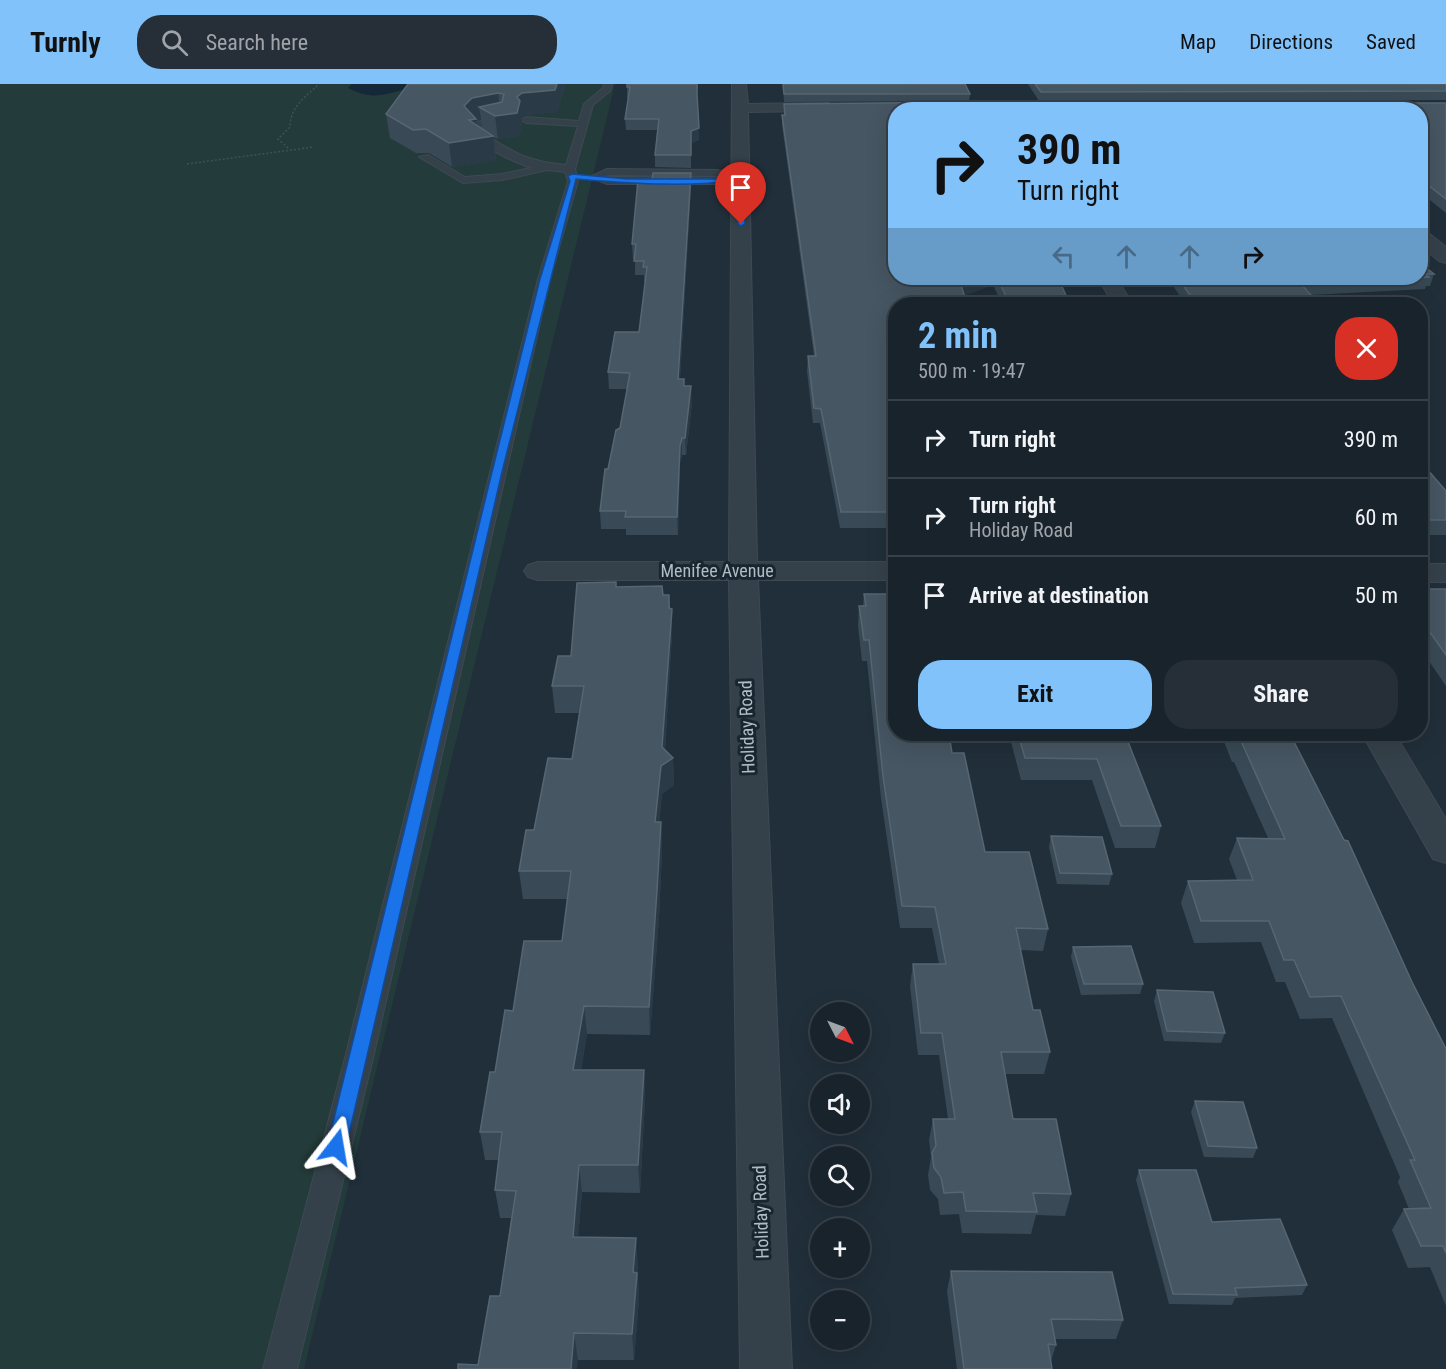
<!DOCTYPE html>
<meta charset="utf-8">
<style>
:root{--surface:#19232c;--page:#262f38;--text:#f1f3f6;--muted:#9fa4a9;--line:#374048;--accent:#81c2fa}
body{margin:0;font-family:"Roboto Condensed",sans-serif;background:var(--page);color:var(--text);height:100vh;display:flex;flex-direction:column;font-size:22px;white-space:nowrap}
*{box-sizing:border-box;margin:0}
p{font-size:20px;color:var(--muted)}
.icon{flex:none;width:33px;height:33px;fill:none;stroke:currentColor;stroke-width:2;stroke-linecap:round;stroke-linejoin:round}
.map{position:relative;flex:1;overflow:hidden}
.panel{position:absolute;left:888px;top:213px;width:540px;height:444px;display:flex;flex-direction:column;background:var(--surface);border-radius:24px;box-shadow:0 6px 24px #0002,0 0 0 2px var(--line)}
.panel>*{flex:none}
.top-card{position:absolute;left:888px;top:18px;width:540px;height:183px;border-radius:24px;box-shadow:0 6px 24px #0002,0 0 0 2px var(--line);background:#81c2fa;color:#111;overflow:hidden}
.needle{width:39px;rotate:132deg}
.buttons{position:absolute;left:810px;top:918px;display:grid;gap:12px}
.buttons a{display:grid;place-items:center;width:60px;height:60px;border-radius:50%;background:var(--surface);box-shadow:0 6px 24px #0002,0 0 0 2px var(--line);font-size:30px}
.pin{position:absolute;display:grid;place-items:center;width:51px;height:51px;color:#fff;margin:-62px -26px;border-radius:50% 50% 50% 0;rotate:-45deg;box-shadow:0 0 6px #0007}
.pin .icon{rotate:45deg}
.me{position:absolute;width:66px;margin:-33px;rotate:14deg;stroke-linejoin:round;filter:drop-shadow(0 0 4px #0008)}
.turn{display:flex;align-items:center;gap:21px;height:126px;padding:0 30px;font-size:27px}
.turn .icon{width:78px;height:78px;stroke-width:2.5}
.turn b{display:block;font-size:42px;line-height:51px}
.lanes{display:flex;align-items:center;height:57px;padding:0 30px;background:#0003;justify-content:center;gap:30px;direction:ltr}
.lanes .off{opacity:.35}
.round{display:grid;place-items:center;flex:none;width:63px;height:63px;border-radius:24px;background:var(--page)}
.overview{display:flex;align-items:center;justify-content:space-between;height:102px;padding:0 30px}
h1{font-size:36px;font-weight:700;line-height:45px;color:var(--accent)}
.cta{display:flex;gap:12px;margin-top:auto;padding:12px 30px}
.cta a{flex:1;height:69px;border-radius:24px;background:var(--accent);color:#111;font-size:24px;font-weight:700;line-height:69px;text-align:center}
.cta a+a{background:var(--page);color:var(--text)}
ul{padding:0;list-style:none}
li{display:flex;align-items:center;gap:18px;height:78px;padding:0 30px;border-top:2px solid var(--line)}
li div{flex:1}
li b{display:block;font-size:22px}
li em{font-style:normal}
header{display:flex;align-items:center;gap:36px;box-sizing:border-box;height:84px;padding:0 30px;background:var(--accent);color:#111}
header strong{font-size:28px}
nav{display:flex;gap:33px;margin-inline-start:auto;font-size:21px}
.search{width:420px;height:54px;background:var(--page);display:flex;align-items:center;gap:15px;box-sizing:border-box;padding:0 21px;border-radius:24px;color:var(--muted);font-size:22px}
.map>svg:first-child{display:block}
</style>
<header>
<strong>Turnly</strong>
<div class="search"><svg class="icon" aria-label="search" viewBox="0 0 24 24"><circle cx="10" cy="10" r="6"/><path d="M15 15l6 6"/></svg>Search here</div>
<nav><a>Map</a><a>Directions</a><a>Saved</a></nav>
</header>
<div class="map">
<svg width="1446" height="1285" viewBox="0 0 1446 1285">
<rect width="100%" height="100%" fill="#212f3a"/>
<path fill="#233b3a" d="M0 0H615L304 1285H0Z"/>
<path fill="#142837" d="M352 0H414L412 4C384 9 376 18 348 4Z"/>
<g fill="none" stroke-linecap="round" stroke-linejoin="round">
<g stroke="#3e4a53" stroke-width="2">
<g id="lane">
<path d="M604 0H612L610 7 593 21 575 85 578 97 550 195 373 974 297 1285H263L345 974 538 195 568 97 565 88 547 86 502 96 463 99 419 73 428 71 465 93 502 90 531 84C512 77 480 63 469 45L476 38 501 33 504 34V38L482 42 479 45 481 48C516 69 524 77 566 81L578 42 526 39 521 36 526 33 579 37 584 20 603 4Z"/>
<path d="M607 85 717 86 746 93 717 100H607L590 93ZM608 91 717 92 722 93H605Z"/>
</g>
</g>
<g stroke="#3e4a53" stroke-width="2">
<g id="street">
<path d="M732 0H746L748 20 829 19 836 23 829 27 748 28 757 478H896V496H758L792 1285H740L729 496H538L528 493 524 487 528 481 538 478H729Z"/>
<path d="M1238 0H1253L1281 26H1265Z"/>
<path d="M1093 18 1098 19 1100 22 1098 25 926 26 925 23 932 19Z"/>
<path d="M1420 146 1426 147 1446 163V179L1439 177 1420 161Z"/>
<path d="M1098 194H1116L1133 220H1113Z"/>
<rect x="1420" y="480" width="26" height="18"/>
<path d="M1362 650H1395L1446 735V779L1433 775Z"/>
</g>
</g>
<g stroke="#3c5352" stroke-width="1.5" stroke-dasharray="2 2" stroke-linecap="butt">
<path d="M288 64 278 55 290 43C290 23 305 13 319 0"/>
<path d="M187 80 314 63"/>
</g>
<use href="#lane" fill="#35414a" fill-rule="evenodd"/>
<use href="#street" fill="#35414a" fill-rule="evenodd"/>
</g>
<g fill="#394a56" fill-rule="evenodd">
<path d="M408 0H566L557 28 524 31 522 33V39L519 52 498 55 493 53 496 76 452 83 429 69H416L390 54 386 30ZM481 35 482 45 476 41V36Z"/>
<path d="M698 0 697 17 699 56 691 59V84L655 83V71L657 46H626L625 35 628 14H627V3Z"/>
<path d="M783 0H965L970 10 969 17 784 18Z"/>
<path d="M1028 0H1446V16L1039 17Z"/>
<path d="M1049 19H1446V129L1420 108V26H1048Z"/>
<path d="M784 20 896 194H1058L1070 220H1002L993 201 896 220V444H840L820 339H813L807 287 808 272H814L782 41V31H784Z"/>
<path d="M691 89V102L680 295 684 302 692 319 686 371H682L680 379 678 451H626V445H601L600 427 608 385 620 344 627 305H609L608 288 639 248 645 198H644V191H635V175H633L632 160 652 96Z"/>
<path d="M1420 179 1434 190 1430 202H1426L1425 205 1310 211 1319 220H1185L1168 194H1420Z"/>
<path d="M1420 377 1446 407V451H1420Z"/>
<path d="M616 503 663 511H669L672 550 665 666 673 674 674 701 662 710 659 738H661L662 766 659 834 650 951 587 950 581 986H644L645 1014 640 1109 582 1108 578 1153 636 1154 639 1215 634 1276H578L478 1281 500 1212 511 1134H500L495 1106 499 1076H485L480 1048 495 988 513 927 562 857 567 815H523L519 787 534 746 572 675 579 629H555L552 602 571 572Z"/>
<path d="M1420 505H1446V602L1420 564Z"/>
<path d="M864 510 952 669 985 768 1048 845 1043 867 1020 866 1033 926 1050 968 1044 990H1005L1013 1035 1071 1110 1065 1132 1036 1131 1031 1150 962 1149 959 1130 940 1131 938 1115 930 1106 928 1091 931 1073 929 1056 933 1035H948L939 971H918L910 902 913 880H939L932 844H900L881 714 867 577H862L858 542 859 522H863Z"/>
<path d="M1009 650H1125L1161 742 1155 764H1115L1092 696H1021Z"/>
<path d="M1221 650H1293L1292 654 1412 898 1446 965V1222L1430 1183 1408 1184 1392 1146 1404 1125H1409L1398 1098 1400 1093 1332 934 1300 935 1285 898H1276L1261 858 1194 859 1181 819 1188 797 1237 796 1229 775 1237 754H1268L1234 678H1232Z"/>
<path d="M1051 752 1112 790 1109 801 1057 800 1049 763Z"/>
<path d="M1073 863 1143 900 1140 910 1081 911 1071 873Z"/>
<path d="M1157 906 1225 949 1221 959 1164 957 1154 917Z"/>
<path d="M1195 1017 1257 1064 1253 1074 1204 1073 1191 1028Z"/>
<path d="M1139 1086 1212 1138 1307 1201 1302 1211 1235 1214 1232 1221 1169 1220 1136 1096Z"/>
<path d="M951 1187 1123 1236 1116 1255H1055L1056 1261 1051 1277 1052 1285H957L947 1207Z"/>
</g>
<g fill="#2a3a46">
<path d="M557 0H566L557 28 524 31 522 33V39L519 52 498 55 495 32 522 9Z"/>
<path d="M498 9 501 31 479 23 481 35 476 36 478 54 493 52 496 76 452 83 449 59 464 22 472 14Z"/>
<path d="M699 44V56L691 59V84V47Z"/>
<path d="M691 89V102L679 312 678 295Z"/>
<path d="M980 194H994L993 201 959 214 961 201Z"/>
<path d="M691 302 692 319 686 371 685 354Z"/>
<path d="M682 354V371L680 379 678 451 677 433 680 362Z"/>
<path d="M672 525V550L664 680 673 674 674 701 662 710 657 766 655 738 662 663Z"/>
<path d="M661 738 662 766 659 834 650 951 649 923Z"/>
<path d="M584 922 587 950 576 1014 573 986Z"/>
<path d="M644 986 645 1014 640 1109 638 1081Z"/>
<path d="M579 1081 582 1108 576 1180 573 1153Z"/>
<path d="M636 1154 638 1181 637 1196V1189L639 1215 634 1276 632 1250 633 1188Z"/>
<path d="M574 1249 578 1276 577 1285H571Z"/>
</g>
<g fill="#465662" stroke="#566672" stroke-width="1.5">
<path d="M408 0H557L555 6 522 9 517 13 520 17 517 29 495 32 479 23 502 18 504 10 498 9 472 14 464 22 476 35 469 36 493 52 449 59 426 45 413 46 386 30Z"/>
<path d="M627 0H697V10L699 44 691 47V71H655L659 35H625L630 3H627Z"/>
<path d="M783 0H965L970 10H784Z"/>
<path d="M1035 0H1446V7L1041 8Z"/>
<path d="M975 18 979 26H896V194H980L961 201 967 220H896V428H841L821 325 814 324 808 272H816L782 31H785L784 20Z"/>
<path d="M1049 19H1446V115L1420 95V26H1053Z"/>
<path d="M653 89H691L678 295H684V302H691L685 354H682L680 362 677 433H625L626 427H600L605 385H608L616 346 620 344 630 289 608 288 615 248H639L647 183H643L644 177H634L636 160H632L638 96H652Z"/>
<path d="M1420 179 1434 190H1425L1429 193 1301 200 1319 220H1196L1178 194H1420Z"/>
<path d="M997 194H1058L1070 220H1010Z"/>
<path d="M1420 377 1446 407V436H1420Z"/>
<path d="M616 498V503L662 502 663 511H669V524L672 525 662 663 673 674 661 682 655 738H661L657 806 649 923 584 922 573 986H644L638 1081H579L573 1153 636 1154 633 1188 637 1189 632 1250 574 1249 571 1285H458V1280L478 1281 490 1212H500L516 1107 495 1106 502 1048H480L490 988H495L505 926 513 927 524 857H562L571 787H519L526 746H534L548 674 572 675 584 602H552L558 572H571L577 499Z"/>
<path d="M1420 505H1446V571L1420 534Z"/>
<path d="M864 510H896V650H949L952 669H964L985 768H1029L1048 845 1016 844 1033 926H1040L1050 968H1001L1013 1035H1056L1071 1110 1033 1109 1037 1128 966 1127 963 1108 944 1109 941 1093 934 1084 932 1069 936 1061 933 1035H955L942 949H921L913 880H946L935 823 902 822 883 692 869 556H864L859 522H866Z"/>
<path d="M1018 650H1125L1161 742H1121L1097 675 1025 674Z"/>
<path d="M1235 650H1290L1344 756 1348 757 1412 898 1446 965V1169L1443 1162H1421L1404 1125 1431 1124 1410 1076H1415L1341 912 1310 913 1294 876H1284L1269 837H1201L1188 797 1253 796 1237 754 1285 755 1241 657H1238Z"/>
<path d="M1051 752 1102 753 1112 790 1060 789Z"/>
<path d="M1131 862 1143 900H1084L1073 863Z"/>
<path d="M1157 906 1213 908 1225 949 1167 947Z"/>
<path d="M1195 1017 1243 1018 1257 1064 1208 1062Z"/>
<path d="M1139 1086H1196L1212 1138 1280 1135 1307 1201 1235 1204 1237 1211 1173 1210Z"/>
<path d="M951 1187 1112 1188 1123 1236 1051 1235 1056 1261 1048 1260 1052 1285H964Z"/>
</g>
<path fill="#1a73e8" stroke="#114b97" stroke-width="1.5" d="M572 90 627 95H717L744 92 745 140 741 142 738 140V96C685 104 629 99 576 95L502 388 346 1063 343 1069 336 1071 330 1069 327 1063 492 388 540 195 570 97 568 92Z"/>
<g text-anchor="middle" stroke-width="6" stroke-linejoin="round" paint-order="stroke">
<g font-size="18" fill="#b0bcc6" stroke="#1a262f">
<text x="717" y="493">Menifee Avenue</text>
<text transform="translate(747 643) rotate(-92)" y="6">Holiday Road</text>
<text transform="translate(761 1128) rotate(-92)" y="6">Holiday Road</text>
</g>
</g>
</svg>
<div class="buttons">
<a><svg class="needle" viewBox="-14 -14 28 28"><path d="M0-13l5 13h-10z" fill="#e53935"/><path d="M0 13l5-13h-10z" fill="#9fa4a9"/></svg></a>
<a><svg class="icon" aria-label="sound" viewBox="0 0 24 24"><path d="M4 9h4l5-4v14l-5-4H4zM17 9q2 3 0 6"/></svg></a>
<a><svg class="icon" aria-label="search" viewBox="0 0 24 24"><circle cx="10" cy="10" r="6"/><path d="M15 15l6 6"/></svg></a>
<a>+</a>
<a>−</a>
</div>
<div class="pin" style="left:741px;top:140px;background:#d93025"><svg class="icon" aria-label="arrive" viewBox="0 0 24 24"><path d="M6 21V4h12l-3 4 3 4H6"/></svg></div>
<svg class="me" style="left:336px;top:1063px" viewBox="-20 -20 40 40"><path d="M0-17L14 15 0 8-14 15z" fill="#1a73e8" stroke="#fff" stroke-width="4"/></svg>
<div class="top-card">
<div class="turn"><svg class="icon" aria-label="right" viewBox="0 0 24 24"><path d="M7 20v-9h11M14 6l5 5-5 5"/></svg><div><b>390 m</b>Turn right</div></div>
<div class="lanes"><svg class="icon off" aria-label="left" viewBox="0 0 24 24"><path d="M17 20v-9H6M10 6l-5 5 5 5"/></svg><svg class="icon off" aria-label="ahead" viewBox="0 0 24 24"><path d="M12 20V5M6 11l6-6 6 6"/></svg><svg class="icon off" aria-label="ahead" viewBox="0 0 24 24"><path d="M12 20V5M6 11l6-6 6 6"/></svg><svg class="icon" aria-label="right" viewBox="0 0 24 24"><path d="M7 20v-9h11M14 6l5 5-5 5"/></svg></div>
</div>
<section class="panel">
<div class="overview"><div><h1>2 min</h1><p>500 m · 19:47</p></div><a class="round" style="background:#d93025;color:#fff"><svg class="icon" aria-label="close" viewBox="0 0 24 24"><path d="M6 6l12 12M18 6L6 18"/></svg></a></div>
<ul>
<li><svg class="icon" aria-label="right" viewBox="0 0 24 24"><path d="M7 20v-9h11M14 6l5 5-5 5"/></svg><div><b>Turn right</b></div><em>390 m</em></li>
<li><svg class="icon" aria-label="right" viewBox="0 0 24 24"><path d="M7 20v-9h11M14 6l5 5-5 5"/></svg><div><b>Turn right</b><p>Holiday Road</p></div><em>60 m</em></li>
<li><svg class="icon" aria-label="arrive" viewBox="0 0 24 24"><path d="M6 21V4h12l-3 4 3 4H6"/></svg><div><b>Arrive at destination</b></div><em>50 m</em></li>
</ul>
<div class="cta"><a>Exit</a><a>Share</a></div>
</section>
</div>
